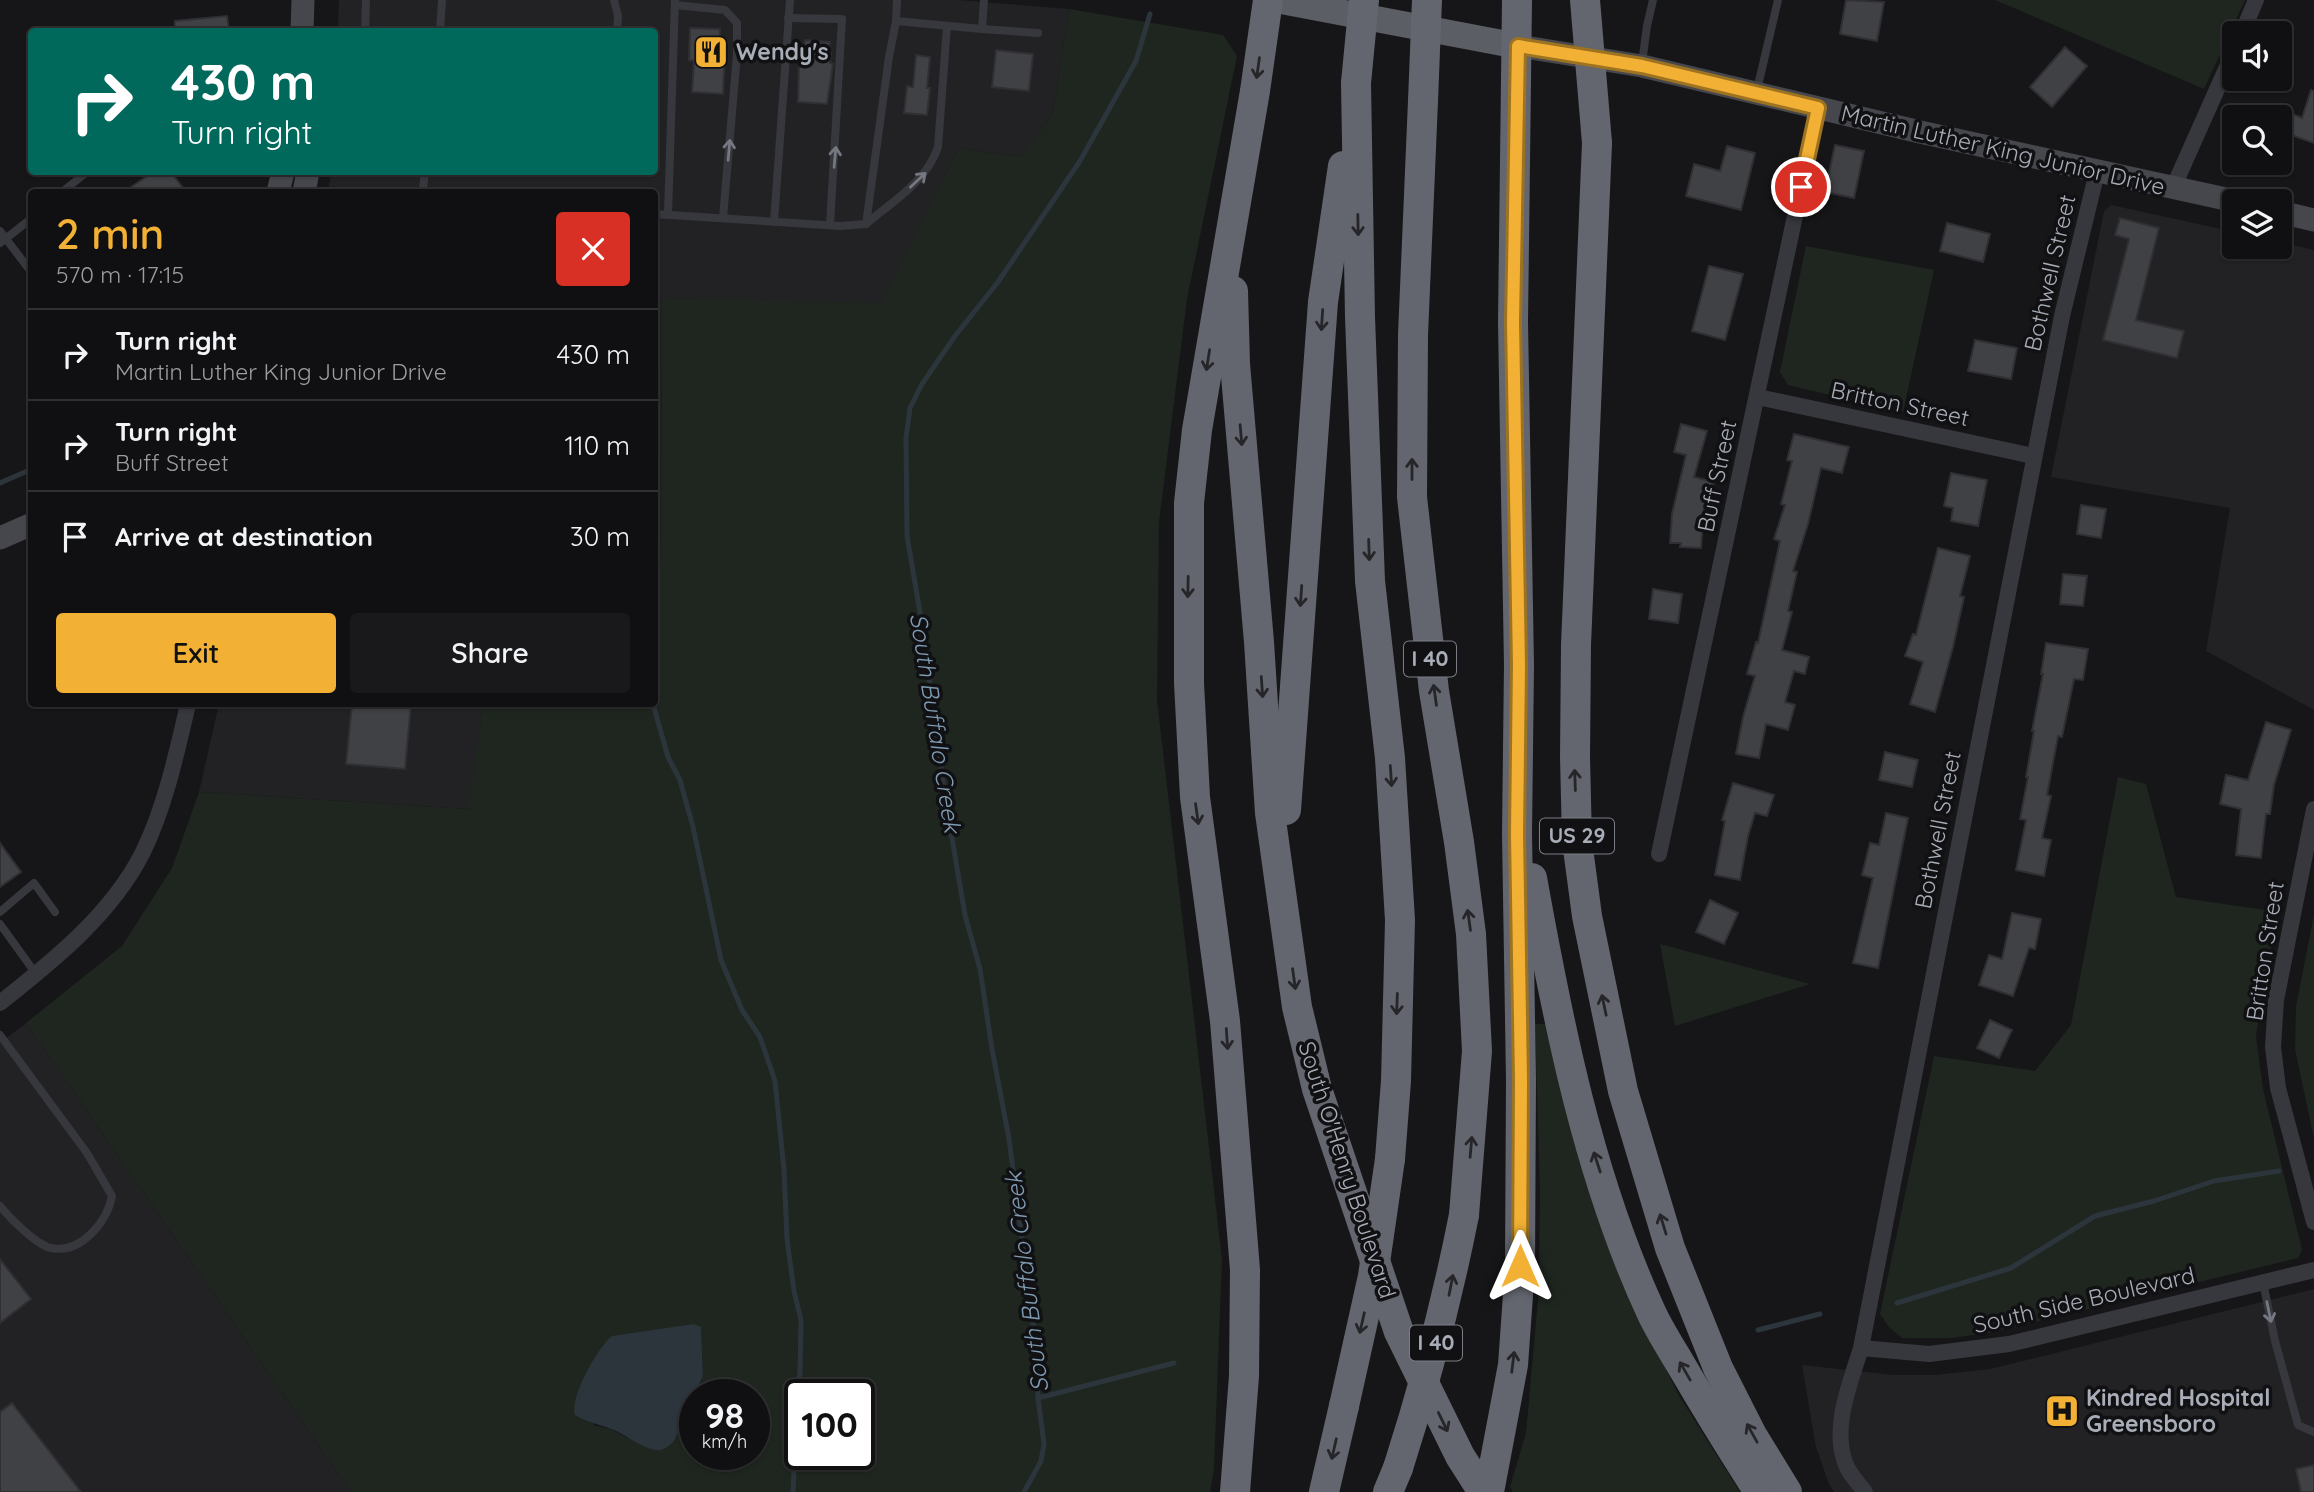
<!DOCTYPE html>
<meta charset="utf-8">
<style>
:root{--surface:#101012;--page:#19191b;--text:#f1f3f6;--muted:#9c9d9f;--line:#303032;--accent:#f2b134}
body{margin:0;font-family:Quicksand,sans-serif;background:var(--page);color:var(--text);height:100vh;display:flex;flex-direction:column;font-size:26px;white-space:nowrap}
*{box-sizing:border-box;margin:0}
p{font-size:23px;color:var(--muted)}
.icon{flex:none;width:38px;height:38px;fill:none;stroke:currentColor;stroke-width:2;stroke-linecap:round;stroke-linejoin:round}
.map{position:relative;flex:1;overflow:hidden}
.details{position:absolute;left:28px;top:189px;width:630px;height:518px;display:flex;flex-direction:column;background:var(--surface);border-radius:7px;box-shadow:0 2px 5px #0004,0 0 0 2px var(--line)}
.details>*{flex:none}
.hud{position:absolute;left:28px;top:28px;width:630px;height:147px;border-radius:7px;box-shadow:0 2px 5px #0004,0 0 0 2px var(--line);background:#00695c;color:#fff;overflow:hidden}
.controls{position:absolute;left:2222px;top:21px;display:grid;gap:14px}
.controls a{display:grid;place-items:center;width:70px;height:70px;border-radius:7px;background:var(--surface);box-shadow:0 2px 5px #0004,0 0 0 2px var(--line);font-size:35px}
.speed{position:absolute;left:679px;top:1379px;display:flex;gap:14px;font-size:35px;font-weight:700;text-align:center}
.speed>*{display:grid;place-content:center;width:91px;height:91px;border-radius:50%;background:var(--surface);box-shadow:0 2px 5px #0004,0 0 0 2px var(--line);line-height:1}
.speed small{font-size:18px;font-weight:400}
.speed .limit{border:4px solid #111;border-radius:10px;background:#fff;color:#111}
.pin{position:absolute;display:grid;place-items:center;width:60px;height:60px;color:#fff;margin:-30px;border:4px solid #fff;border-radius:50%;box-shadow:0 2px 7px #0007}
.me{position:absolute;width:77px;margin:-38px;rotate:0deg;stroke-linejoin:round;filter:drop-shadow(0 0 5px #0008)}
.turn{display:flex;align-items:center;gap:24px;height:147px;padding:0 28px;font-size:32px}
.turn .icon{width:91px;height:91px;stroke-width:2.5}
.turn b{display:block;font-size:49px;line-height:60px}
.round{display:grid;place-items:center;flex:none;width:74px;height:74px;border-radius:7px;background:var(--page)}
.headline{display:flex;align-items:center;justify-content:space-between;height:119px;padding:0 28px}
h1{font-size:42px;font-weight:600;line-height:52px;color:var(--accent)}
.action{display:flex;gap:14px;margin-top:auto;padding:14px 28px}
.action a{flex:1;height:80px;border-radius:7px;background:var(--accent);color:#111;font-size:28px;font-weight:600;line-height:80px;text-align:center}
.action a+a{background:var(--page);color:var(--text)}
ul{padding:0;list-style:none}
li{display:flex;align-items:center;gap:21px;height:91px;padding:0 28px;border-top:2px solid var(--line)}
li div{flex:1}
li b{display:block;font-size:26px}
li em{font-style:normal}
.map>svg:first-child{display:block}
</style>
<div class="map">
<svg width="2314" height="1492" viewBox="0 0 2314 1492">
<rect width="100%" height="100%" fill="#161618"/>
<g fill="#222225">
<path d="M339 0H958L1069 9 1053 113 1021 157 959 148 882 304 662 298 661 563 655 567 654 192H328L331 172H654V32L338 31Z"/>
<path d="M2111 205 2235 232V247H2280V242L2314 250V710L2206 651 2230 508 2051 477 2104 211Z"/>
<path d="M219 704H483L469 809 199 792Z"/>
<path d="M26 1023 351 1492H0V1043Z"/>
<path d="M2314 1289V1492H1834L1829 1484 1816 1447 1802 1365 1894 1375H1935L1990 1369Z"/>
</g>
<g fill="#1e261f" fill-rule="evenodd">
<path d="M1995 0H2245L2204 89Z"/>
<path d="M1069 9 1223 35 1237 56 1187 299 1159 522 1157 700 1222 1259 1214 1469 1210 1492H351L26 1023 122 946 172 868 199 792 468 809 483 704H654L655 567 661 562 662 298 882 303 959 148 1021 157 1053 113ZM701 1327 703 1376 696 1395H754V1454H695V1399L690 1408 649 1448 610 1429 593 1425ZM800 1395H859V1454H800Z"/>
<path d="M1806 246 1934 270 1903 412 1788 385 1780 372Z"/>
<path d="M2118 777 2146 784 2176 897 2279 912 2262 992 2256 1037 2263 1089 2302 1250 2298 1258 1989 1333 1951 1338H1902L1889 1327 1880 1314 1934 1056 2035 1071 2071 1025Z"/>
<path d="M2314 914V1139L2295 1049 2296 1007Z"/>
<path d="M1660 944 1810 984 1675 1026Z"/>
<path d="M1535 1024H1546L1638 1309 1678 1394 1740 1492H1513L1510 1487 1526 1433 1539 1289 1540 1191Z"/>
</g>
<path fill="#2c353c" d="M694 1324 701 1327 703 1376 674 1441C669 1446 663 1451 656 1450 640 1448 626 1434 611 1429 598 1424 587 1422 575 1415 569 1398 598 1347 612 1336Z"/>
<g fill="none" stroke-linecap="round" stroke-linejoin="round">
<g stroke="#2c353c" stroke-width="5">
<path d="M0 483 32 469"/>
<path d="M653 704 668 757 680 780 693 827 721 960 742 1010 760 1037 775 1081 784 1170 787 1239 794 1291 801 1320 800 1374 789 1406 785 1428 794 1471 793 1492"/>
<path d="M1897 1303 2011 1268 2095 1216 2154 1201 2214 1181 2279 1171"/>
<path d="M1758 1330 1820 1314"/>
<path d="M1038 1398 1174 1363"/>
<path d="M1024 1492 1041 1461 1044 1444 1038 1398 1035 1338 1009 1139 992 1049 980 969 965 915 946 803 921 618 907 536 906 438 910 408 922 384 955 336 998 282 1080 161 1136 61 1150 14"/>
</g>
</g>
<g fill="#404145" stroke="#303034" stroke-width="2">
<path d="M1846 0 1884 2 1877 41 1840 34Z"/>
<path d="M227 16 229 32H175V21Z"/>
<path d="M690 28 720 29 719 50H725L723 94 692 92 694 61 689 60Z"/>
<path d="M805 40 830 42 829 54H831L830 63 833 64 827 104 798 102 799 61 801 62Z"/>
<path d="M2065 47 2087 66 2052 107 2030 87Z"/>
<path d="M996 50 1033 54 1029 91 992 87Z"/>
<path d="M916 55 930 57 927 88H930L927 115 904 113 907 86 913 87Z"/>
<path d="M2311 90 2314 91V143L2280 131V109L2302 118Z"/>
<path d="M1835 145 1864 151 1854 198 1825 192Z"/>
<path d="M1727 146 1755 153 1741 210 1686 196 1694 164 1720 171Z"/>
<path d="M153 172H171L186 192H124Z"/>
<path d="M2120 218 2159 228 2136 320 2184 331 2177 358 2103 340 2129 239 2115 235Z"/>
<path d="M1947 223 1990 234 1983 262 1940 251Z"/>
<path d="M1709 266 1743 274 1725 340 1692 331Z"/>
<path d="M1975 340 2017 348 2011 379 1968 371Z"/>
<path d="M1681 424 1707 431 1694 477 1714 482 1708 508H1704L1701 548 1680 547 1681 543H1670L1672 514 1686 455 1674 452Z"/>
<path d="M1794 434 1849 447 1842 473 1821 468 1808 524 1793 571 1797 572 1788 611 1792 612 1782 650 1809 657 1805 674 1794 671 1785 702 1795 705 1788 730 1766 724 1759 758 1736 754 1743 717 1755 676 1747 674 1756 642 1758 643 1780 541 1774 539 1785 505 1781 504 1792 461 1787 460Z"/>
<path d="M1951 473 1987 480 1978 526 1951 521 1953 508 1944 506Z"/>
<path d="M2081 505 2106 509 2101 538 2077 534Z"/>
<path d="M1938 548 1970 556 1960 596 1964 597 1953 647 1935 712 1910 704 1923 662 1905 656 1913 634 1916 635Z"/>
<path d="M2063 574 2087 576 2083 606 2060 604Z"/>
<path d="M1653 589 1682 594 1678 623 1649 619Z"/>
<path d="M2046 643 2088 649 2083 680 2074 679 2062 737 2058 736 2047 795 2051 796 2042 838 2051 840 2044 876 2016 870 2026 820 2020 819 2028 777H2026L2034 731H2032L2043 674H2041Z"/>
<path d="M352 704H411L405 769 346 764Z"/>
<path d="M2266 722 2291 730 2274 785 2270 814H2266L2261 858 2236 855 2241 809 2220 804 2226 775 2248 780Z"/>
<path d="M1885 752 1918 760 1912 787 1879 780Z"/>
<path d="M1733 783 1774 795 1767 816 1755 813 1748 836 1740 880 1715 875 1725 821 1722 820Z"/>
<path d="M1886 813 1908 818 1878 968 1853 963 1873 878 1862 875 1870 843 1879 845Z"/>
<path d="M0 843 21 872 0 887Z"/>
<path d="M1710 900 1738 913 1724 944 1696 932Z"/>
<path d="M2012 913 2041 919 2035 949 2029 948 2013 996 1979 985 1989 955 2002 959Z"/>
<path d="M1990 1020 2012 1030 1999 1058 1977 1048Z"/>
<path d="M0 1259 31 1299 0 1323Z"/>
<path d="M12 1403 81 1492H0V1412Z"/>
<path d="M2314 1465V1492H2301L2296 1469Z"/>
</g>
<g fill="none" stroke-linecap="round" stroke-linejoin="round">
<g stroke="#37383d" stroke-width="8">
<path d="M614 0 618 16 617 32"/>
<path d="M675 5 725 10 737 23V54L723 218"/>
<path d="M788 18 842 19 830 225"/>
<path d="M896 21 982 29 984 0"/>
<path d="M982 29 1038 33"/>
<path d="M365 32 366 0"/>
<path d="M440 32 442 0"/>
<path d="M1642 63 1647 26 1653 0"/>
<path d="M1757 90 1778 0"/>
<path d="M423 188 425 172"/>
<path d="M62 192 87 172"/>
<path d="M654 214 840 226 866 224 889 57 896 21 897 0"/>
<path d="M668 214 675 0"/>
<path d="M774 222 790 0"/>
<path d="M866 224C892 202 927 181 938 147L947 26"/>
<path d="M0 231 32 273"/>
<path d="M0 243 32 218"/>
<path d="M0 912 34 883 55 912"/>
<path d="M0 924 36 974"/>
<path d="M0 1035 87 1153 112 1196C107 1222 81 1254 51 1248 36 1245 9 1217 0 1206"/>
<path d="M2263 1282 2275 1341 2298 1425 2314 1432"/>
</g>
<g stroke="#37383d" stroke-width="16">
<path d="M2242 33 2256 0"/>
<path d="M2173 188 2235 49"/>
<path d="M1758 397 2033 456"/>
<path d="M2314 809 2276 1000 2273 1047 2278 1088 2314 1222"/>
<path d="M1659 854 1818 108"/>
<path d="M0 1003C53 961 112 914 143 852 165 807 177 752 188 704"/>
<path d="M1861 1348 1929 1354 2009 1344 2314 1270"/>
<path d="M1865 1492C1859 1484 1850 1475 1846 1465 1831 1428 1850 1384 1861 1348L2062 316 2097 172"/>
</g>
<g stroke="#45474d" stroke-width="23">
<path d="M302 32 303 0"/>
<path d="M1518 46 1642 66 1920 132 2235 201"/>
<path d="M278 192 283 172"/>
<path d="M304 192 308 172"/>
<path d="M2280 212 2314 220"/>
<path d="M0 538 32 524"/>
</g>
<path stroke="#5b5e65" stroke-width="26" d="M1276 0 1518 46"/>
<g stroke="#63666e" stroke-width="30">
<path d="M1356 83 1360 317 1370 581 1390 758 1400 920 1396 1081 1390 1159"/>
<path d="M1423 101 1413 335 1412 497 1434 691 1459 842 1471 934 1477 1051 1464 1215"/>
<path d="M1597 143 1576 645 1575 757 1577 841 1587 916 1623 1091 1670 1248 1718 1368 1752 1435 1787 1492"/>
<path d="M1233 291 1235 364 1259 642 1270 813 1297 1007 1317 1089 1399 1332 1460 1456 1483 1492"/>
<path d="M1286 810 1323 302 1343 166"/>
<path d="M1532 878C1558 1023 1589 1179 1652 1314 1660 1331 1671 1348 1681 1365 1706 1408 1732 1450 1759 1492"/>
<path d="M1235 1492 1244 1376 1245 1270 1225 1021 1195 797 1189 683V503L1197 430 1255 91 1268 0"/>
<path d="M1324 1492 1344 1406"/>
<path d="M1388 1492 1398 1468"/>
<path d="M1489 1492 1513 1365 1520 1267 1521 1080 1517 834 1519 665 1513 322 1517 0"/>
</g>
<g stroke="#63666e" stroke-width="30">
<path d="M1585 0 1597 143"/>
<path d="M1356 83 1364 0"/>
<path d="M1423 101 1427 0"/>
<path d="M1344 1406 1373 1276 1390 1159"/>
<path d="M1398 1468C1425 1384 1447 1301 1464 1215"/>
</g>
</g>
<defs><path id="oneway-shaft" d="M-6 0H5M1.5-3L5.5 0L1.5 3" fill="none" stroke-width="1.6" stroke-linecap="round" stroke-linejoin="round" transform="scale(1.75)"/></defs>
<g stroke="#26262a">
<use href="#oneway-shaft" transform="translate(1258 68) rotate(98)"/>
<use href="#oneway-shaft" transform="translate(1358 225) rotate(89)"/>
<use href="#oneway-shaft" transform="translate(1322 320) rotate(94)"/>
<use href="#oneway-shaft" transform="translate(1208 360) rotate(99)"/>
<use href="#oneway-shaft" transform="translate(1241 435) rotate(85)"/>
<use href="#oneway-shaft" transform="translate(1412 469) rotate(-90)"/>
<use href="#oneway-shaft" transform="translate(1369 550) rotate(88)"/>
<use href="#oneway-shaft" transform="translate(1188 587) rotate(91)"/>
<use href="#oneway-shaft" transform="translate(1301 596) rotate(94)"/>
<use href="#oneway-shaft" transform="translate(1262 687) rotate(86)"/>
<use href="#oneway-shaft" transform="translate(1435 695) rotate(-98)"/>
<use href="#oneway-shaft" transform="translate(1391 776) rotate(86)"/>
<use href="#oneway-shaft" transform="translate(1575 780) rotate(-92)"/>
<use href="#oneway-shaft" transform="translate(1197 814) rotate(82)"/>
<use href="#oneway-shaft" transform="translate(1469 920) rotate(-98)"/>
<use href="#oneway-shaft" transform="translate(1294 979) rotate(82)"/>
<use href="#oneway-shaft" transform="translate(1397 1004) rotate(92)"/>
<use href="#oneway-shaft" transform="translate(1604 1005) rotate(-102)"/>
<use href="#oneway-shaft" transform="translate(1227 1039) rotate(86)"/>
<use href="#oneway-shaft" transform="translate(1471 1147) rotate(-85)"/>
<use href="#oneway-shaft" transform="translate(1597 1162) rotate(-108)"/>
<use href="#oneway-shaft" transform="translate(1663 1224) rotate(-107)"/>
<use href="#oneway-shaft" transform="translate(1451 1285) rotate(-79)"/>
<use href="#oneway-shaft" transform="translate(1362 1323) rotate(103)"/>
<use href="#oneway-shaft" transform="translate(1513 1362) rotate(-83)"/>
<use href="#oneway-shaft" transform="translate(1685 1371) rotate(-120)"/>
<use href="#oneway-shaft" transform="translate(1443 1422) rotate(64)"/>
<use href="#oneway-shaft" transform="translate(1752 1433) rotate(-119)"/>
<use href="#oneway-shaft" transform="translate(1334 1449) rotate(103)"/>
</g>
<g stroke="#757881">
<use href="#oneway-shaft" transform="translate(729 150) rotate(-85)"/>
<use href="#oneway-shaft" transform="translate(835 157) rotate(-85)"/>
<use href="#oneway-shaft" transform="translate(918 180) rotate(-43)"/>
<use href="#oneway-shaft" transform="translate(2269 1312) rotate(78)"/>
</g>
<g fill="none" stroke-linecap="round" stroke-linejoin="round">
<g stroke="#9d7322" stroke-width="18">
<path id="route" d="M1520 1266 1521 1080 1517 834 1519 665 1513 322 1518 46 1642 66 1818 108 1801 187"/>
</g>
<use href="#route" stroke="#f2b134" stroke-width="12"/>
</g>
<defs>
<g id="restaurant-square" transform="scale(1.75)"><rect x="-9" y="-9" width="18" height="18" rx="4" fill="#f2b134" stroke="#111113"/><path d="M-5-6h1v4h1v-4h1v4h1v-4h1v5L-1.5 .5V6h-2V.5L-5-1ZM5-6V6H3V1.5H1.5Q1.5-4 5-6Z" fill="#111"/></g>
<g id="hospital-square" transform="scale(1.75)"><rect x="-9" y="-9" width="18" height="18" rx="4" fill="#f2b134" stroke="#111113"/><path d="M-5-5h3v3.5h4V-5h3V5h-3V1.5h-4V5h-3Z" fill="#111"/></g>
</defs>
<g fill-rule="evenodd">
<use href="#restaurant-square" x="711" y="52"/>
<use href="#hospital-square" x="2062" y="1411"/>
</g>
<g text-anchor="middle" stroke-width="7" stroke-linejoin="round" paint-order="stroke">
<g fill="#111113" stroke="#7b7e86" stroke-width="2">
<rect x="1404" y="641.5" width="52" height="35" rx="5"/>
<rect x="1540" y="818.5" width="74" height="35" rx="5"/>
<rect x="1410" y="1325.5" width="52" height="35" rx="5"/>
</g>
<g font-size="21" font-weight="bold" fill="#a8adb8">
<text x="1430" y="666">I 40</text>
<text x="1577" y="843">US 29</text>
<text x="1436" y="1350">I 40</text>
</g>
<g font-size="23" font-weight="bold" fill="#a8adb8" stroke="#111113" text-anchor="start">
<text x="736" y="60">Wendy's</text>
<text x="2086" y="1406">Kindred Hospital<tspan x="2086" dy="26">Greensboro</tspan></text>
</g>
<g font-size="23" fill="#a8adb8" stroke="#111113">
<text transform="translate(2003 150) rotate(13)" y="8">Martin Luther King Junior Drive</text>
<text transform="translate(2050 273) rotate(-77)" y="8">Bothwell Street</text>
<text transform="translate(1900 404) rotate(12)" y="8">Britton Street</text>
<text transform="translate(1717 476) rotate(-78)" y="8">Buff Street</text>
<text transform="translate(1938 830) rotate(-79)" y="8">Bothwell Street</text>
<text transform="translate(2265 951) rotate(-81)" y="8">Britton Street</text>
<text transform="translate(1347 1170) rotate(72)" y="8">South O'Henry Boulevard</text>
<text transform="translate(2084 1300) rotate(-13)" y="8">South Side Boulevard</text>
</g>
<g font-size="24" font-style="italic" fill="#7f9bb3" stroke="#111113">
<text transform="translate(935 723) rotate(81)" y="8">South Buffalo Creek</text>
<text transform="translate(1027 1282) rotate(-97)" y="8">South Buffalo Creek</text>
</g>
</g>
</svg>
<div class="controls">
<a><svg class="icon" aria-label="sound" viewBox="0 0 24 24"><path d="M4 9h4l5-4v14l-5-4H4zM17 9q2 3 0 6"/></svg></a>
<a><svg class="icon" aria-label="search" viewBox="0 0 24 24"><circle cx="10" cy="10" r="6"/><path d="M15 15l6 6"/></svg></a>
<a><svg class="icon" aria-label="layers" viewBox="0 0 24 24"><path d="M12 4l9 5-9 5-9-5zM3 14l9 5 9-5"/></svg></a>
</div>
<div class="speed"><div>98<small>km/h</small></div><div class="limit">100</div></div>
<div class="pin" style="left:1801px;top:187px;background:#d93025"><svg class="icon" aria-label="arrive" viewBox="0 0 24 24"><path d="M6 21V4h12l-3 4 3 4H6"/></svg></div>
<svg class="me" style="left:1520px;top:1266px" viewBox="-20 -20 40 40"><path d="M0-17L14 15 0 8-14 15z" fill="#f2b134" stroke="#fff" stroke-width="4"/></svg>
<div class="hud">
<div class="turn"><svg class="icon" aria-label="right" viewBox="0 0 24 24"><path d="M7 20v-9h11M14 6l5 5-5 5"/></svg><div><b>430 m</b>Turn right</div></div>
</div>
<section class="details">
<div class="headline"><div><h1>2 min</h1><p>570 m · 17:15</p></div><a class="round" style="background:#d93025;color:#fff"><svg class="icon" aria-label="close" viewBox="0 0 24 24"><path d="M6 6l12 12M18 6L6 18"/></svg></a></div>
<ul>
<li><svg class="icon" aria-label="right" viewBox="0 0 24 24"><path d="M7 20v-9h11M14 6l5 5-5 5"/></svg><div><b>Turn right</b><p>Martin Luther King Junior Drive</p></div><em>430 m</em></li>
<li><svg class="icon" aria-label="right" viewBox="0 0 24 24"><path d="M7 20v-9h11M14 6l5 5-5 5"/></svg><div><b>Turn right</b><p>Buff Street</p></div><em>110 m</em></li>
<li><svg class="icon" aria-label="arrive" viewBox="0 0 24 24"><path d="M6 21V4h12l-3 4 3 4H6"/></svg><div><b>Arrive at destination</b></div><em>30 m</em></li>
</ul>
<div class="action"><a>Exit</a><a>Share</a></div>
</section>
</div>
